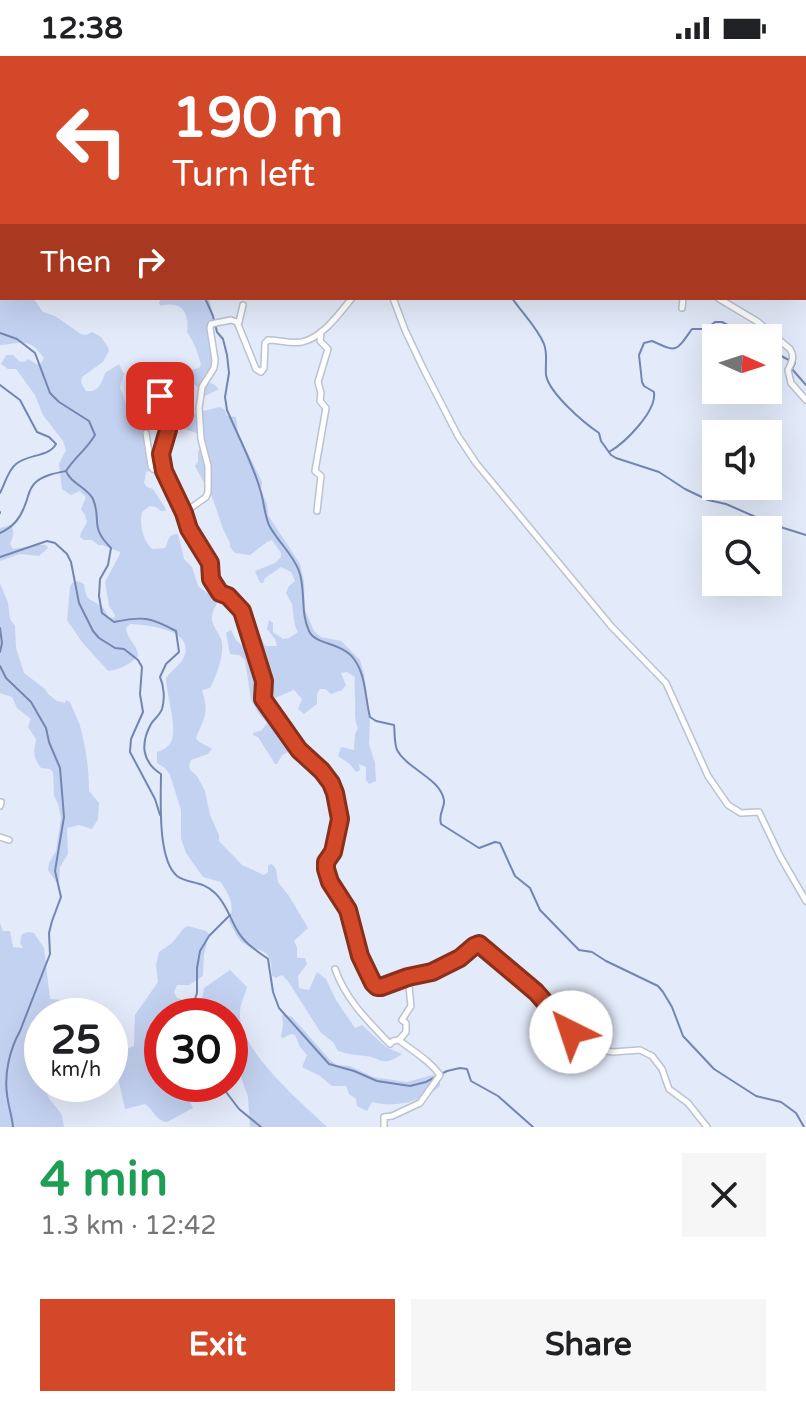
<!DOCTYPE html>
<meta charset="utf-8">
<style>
:root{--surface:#fff;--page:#f6f6f6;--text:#202124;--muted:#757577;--accent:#d34828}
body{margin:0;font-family:"Varela Round",sans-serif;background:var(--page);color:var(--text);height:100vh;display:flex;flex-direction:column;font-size:30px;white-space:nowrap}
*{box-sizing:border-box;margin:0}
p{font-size:26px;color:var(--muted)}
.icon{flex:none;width:44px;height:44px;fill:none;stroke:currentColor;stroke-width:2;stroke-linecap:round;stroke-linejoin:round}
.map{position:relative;height:1071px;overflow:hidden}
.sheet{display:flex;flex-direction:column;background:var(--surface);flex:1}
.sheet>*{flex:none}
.hud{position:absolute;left:0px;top:0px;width:806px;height:244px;box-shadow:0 8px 32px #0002;background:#d34828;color:#fff;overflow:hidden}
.needle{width:52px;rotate:93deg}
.fabs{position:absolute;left:702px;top:268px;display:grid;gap:16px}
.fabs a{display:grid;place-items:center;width:80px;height:80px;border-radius:0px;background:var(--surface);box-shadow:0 8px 32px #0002;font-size:40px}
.speed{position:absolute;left:24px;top:942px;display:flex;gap:16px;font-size:40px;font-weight:700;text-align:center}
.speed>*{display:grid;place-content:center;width:104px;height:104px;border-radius:50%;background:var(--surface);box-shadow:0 8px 32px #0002;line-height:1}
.speed small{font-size:20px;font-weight:400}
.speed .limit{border:12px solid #d22;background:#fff;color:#111}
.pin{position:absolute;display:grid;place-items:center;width:68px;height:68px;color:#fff;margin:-34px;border-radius:16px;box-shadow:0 4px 12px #0006}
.me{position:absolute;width:88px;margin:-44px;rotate:319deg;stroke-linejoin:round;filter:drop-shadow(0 0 6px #0008)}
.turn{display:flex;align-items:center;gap:28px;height:168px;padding:0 40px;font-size:36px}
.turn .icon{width:104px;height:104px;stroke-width:2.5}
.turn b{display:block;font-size:56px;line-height:68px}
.then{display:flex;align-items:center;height:76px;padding:0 40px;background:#0003;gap:16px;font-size:30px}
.round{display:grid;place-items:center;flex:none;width:84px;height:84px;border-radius:0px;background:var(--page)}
.headline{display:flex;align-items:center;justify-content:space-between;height:136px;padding:0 40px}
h1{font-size:48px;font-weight:700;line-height:60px;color:#1e9e55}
.cta{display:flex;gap:16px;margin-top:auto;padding:16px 40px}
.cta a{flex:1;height:92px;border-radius:0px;background:var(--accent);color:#fff;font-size:32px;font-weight:700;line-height:92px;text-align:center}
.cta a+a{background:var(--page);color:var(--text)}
.status{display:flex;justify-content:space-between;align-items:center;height:56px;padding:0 40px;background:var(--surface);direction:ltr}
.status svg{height:22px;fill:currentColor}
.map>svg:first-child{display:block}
</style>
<div class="status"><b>12:38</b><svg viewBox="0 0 49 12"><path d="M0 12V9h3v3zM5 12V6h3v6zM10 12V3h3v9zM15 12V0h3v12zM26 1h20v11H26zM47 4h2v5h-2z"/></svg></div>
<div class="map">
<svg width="806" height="1071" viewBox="0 0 806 1071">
<rect width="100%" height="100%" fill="#e3eaf9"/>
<g fill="#c4d2f1">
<path d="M0 134H2V242H33L43 256 55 260 81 278 86 279 92 276 101 281 108 291 109 295 103 306 82 321 81 327 86 335C98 337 102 327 105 317L119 308 124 318 120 331 126 348H132L139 340 146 344 154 358 149 363 151 393 157 401 159 412 146 416 144 427 147 431 153 433 166 453 165 455H161L156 451 150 450 142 456C139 467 143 487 153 493L165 492C170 484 166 479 178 478L184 503 192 511 198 530 207 537 214 536C221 549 214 548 212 560 211 569 218 575 221 583 226 595 216 621 210 632L202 634C209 658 205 660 196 682L198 685 212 693 208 698 191 704 189 710 190 714 197 720 205 735 210 759 219 779V785L242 809 264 819 268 816V809L272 808 276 813 278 826 289 840 308 872 294 885 297 891V902H305L307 908 298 920 299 932 309 934 317 916 326 923 336 944 355 972 362 969 386 991 402 998C382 1012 383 1002 365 1000 355 999 348 998 338 995L333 986 321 977 288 925 282 919 276 922 272 920C272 884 253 900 239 883 235 878 232 870 229 865 235 849 230 841 221 826L203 821 186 797 181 782V754L170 719 165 712 157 707V696C160 695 167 692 169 689 180 677 166 638 166 622 171 615 179 610 183 603 198 573 147 569 130 568L126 572C127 584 137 587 138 600 131 608 119 614 108 615L82 586 67 564 70 531 72 527 78 525 84 528C87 548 90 541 102 551 103 551 108 560 109 561L114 562 115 559 109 550 105 526 119 500 120 496 102 489H98L92 484H84L80 481 81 477 87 466 85 459 81 453 86 441 80 435 71 439 62 433 59 408 66 394 63 385 43 359 35 339 16 313H8L1 308 6 299H13L19 305 24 306 28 303 38 309 41 307 44 302C29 281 23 287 0 289Z"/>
<path d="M161 242H209L214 262 210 267C211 273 215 280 216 286 217 298 210 314 205 325L215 329 219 333 201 342 200 334 192 326 186 328 183 336 186 355 191 358 220 351 225 354 227 360 236 361 238 377 262 426 261 434 267 448 268 459 300 508 304 526 305 554 314 575 321 581 341 585 360 604 364 618 370 663 369 688 375 707 376 725 369 728 366 724V711L359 708 360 714 356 716 350 708 338 700 341 691 354 694 355 678 358 672C353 661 356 655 355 643 355 635 354 629 355 621L347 616 341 617 346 629 342 634 331 638 325 633H320L317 638V648L304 658 298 653 302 643 294 634 263 647 266 656C286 662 298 681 310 699L304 701 292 694 282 699 277 708H275L258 681 253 679V677L262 674 267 667 259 658 251 644 245 604 239 599 230 598 226 577 231 574 236 584 245 592 257 590 253 581 257 578 261 581 265 590H277L275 583 267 573 269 564 273 567V576L283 583 289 582 298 576 295 570 292 548 286 537 289 530 295 525 291 516 281 511 265 522 263 527H260L255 515 275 507 281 501V497L272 484 267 486 250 499 235 497 230 491V487L223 473 213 443 195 410 198 406V396L201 391 197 377 187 374 184 372C177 356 176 338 175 322L182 316 199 312 201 309C198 297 194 286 187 276 190 258 182 244 161 250L159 247Z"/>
<path d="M11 469C15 476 13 481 10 488L13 493C24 492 35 488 46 489L48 492 39 500 20 498 0 505V472Z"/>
<path d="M0 527 8 547 10 563 15 570 16 592 24 617 45 633 48 638 57 645 65 647 66 644 70 646C73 654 78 663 80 670 86 691 89 714 89 735L99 747 98 763 92 773 79 769 67 772 68 798 60 811 59 826 57 827 48 814 49 807 56 795 61 762 58 748 54 740 53 716 50 713 41 712C32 699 34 697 36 683L28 671 31 663 17 652 12 641 0 637Z"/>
<path d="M0 867 3 875H10L13 891 23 892 20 887 22 878 28 876 34 877 44 892 50 943 63 944V951L53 960H42V1028H46C47 1047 53 1044 61 1058 62 1059 64 1069 64 1071H0Z"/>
<path d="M188 870 206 875 209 878 204 899 203 920 189 929H177L174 936 177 942 186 945 202 943 204 932 230 914 247 931C245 939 240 948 240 956 237 993 302 1047 327 1071H250L248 1041 237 1010 230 1002V960H162V974L156 980 162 987V1028H169C176 1038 189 1039 193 1052L167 1066C156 1065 153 1053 145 1048L125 1053 117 1017 116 998 134 990 135 959 158 926 156 909 159 896 172 887 184 872Z"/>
<path d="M284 958 292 961 330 1004 337 1009 350 1010 373 1021 407 1026 433 1019 440 1024V1030C422 1046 395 1052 372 1046L367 1055 357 1050 356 1043 349 1038 346 1030H332L320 1020 302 1011 307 999 300 991 295 979 291 978 283 982 281 981 283 968 282 959Z"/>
</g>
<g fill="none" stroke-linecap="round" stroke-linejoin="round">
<g stroke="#7386b1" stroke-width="2">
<path d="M127 0 128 2"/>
<path d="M416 0 417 2"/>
<path d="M757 0V2"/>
<path d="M95 2 96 0"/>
<path d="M804 96 806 104"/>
<path d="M804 115 806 105"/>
<path d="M0 179 2 174"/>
<path d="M804 197 806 198"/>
<path d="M205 242 213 260 217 276 223 283 227 299 229 317 225 341 227 354C238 380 252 406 260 433 264 445 264 457 269 469 277 485 293 498 299 515 306 534 300 556 309 575 315 589 342 586 354 603 366 619 365 642 370 661L376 665 394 669C395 677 394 686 397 694 407 713 440 722 444 744 445 753 438 756 441 768L479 792 495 786 500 787 515 820 530 832 540 854 579 894 592 896 606 905 658 930 663 936 672 951 683 980 714 1013 756 1040 781 1046 796 1057 804 1071"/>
<path d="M512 242C522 257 537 271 544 288 548 299 545 308 546 319 549 337 584 367 599 377L601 385 611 399 616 402 659 416 685 433 708 444 726 448 774 469 806 479"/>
<path d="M0 277 17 283 35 297 50 337 59 346 89 365 95 379C87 393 75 401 66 415 71 428 87 431 93 443 102 465 89 470 111 492L108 509 100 523 99 540 102 557 114 566C143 560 150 561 176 575L179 596 166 608 160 621C164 630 165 643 162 653 160 659 154 663 151 668 140 688 142 706 161 718 161 743 157 803 177 820 187 828 202 824 215 837 226 847 230 862 237 874 244 887 257 895 268 903L273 936 279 952 329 1008 354 1015 377 1025 410 1030 426 1026 447 1015 460 1012 467 1013 471 1025 498 1040 533 1071"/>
<path d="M768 288 783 301 795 307 792 313 806 329"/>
<path d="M0 329 20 344 37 376 49 381 56 388C49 401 28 398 16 408 8 414 5 428 0 437"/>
<path d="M609 396C625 387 657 355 654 336L644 330 642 326 639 299 644 287 652 285C677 296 675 297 692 273H706L715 266H722L735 273 757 282"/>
<path d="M0 456V457"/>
<path d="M0 477C13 471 20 463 25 449 29 440 28 433 36 426 44 419 56 417 66 415"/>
<path d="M0 501 47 485 55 487 67 498 71 506 79 547 93 575 99 582 115 592 124 593 138 604 142 611 140 638 143 656 131 683 130 696 155 743 160 759"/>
<path d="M0 572 2 587 0 596"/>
<path d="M0 610 6 622 31 646 46 672 49 686 60 712 64 761 55 815 61 841 52 865 49 877 50 898 20 975C10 993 4 1017 7 1038 8 1049 12 1060 13 1071"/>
<path d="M189 960 197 937V912L200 895 209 880 230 859"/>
<path d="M220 1028 239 1053 261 1071"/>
</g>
<g stroke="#bbc2d0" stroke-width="8">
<g id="minor">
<path d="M359 0 360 2"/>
<path d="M512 0 513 2"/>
<path d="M215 2V0"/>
<path d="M352 242C339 258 322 282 302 286 290 288 279 284 268 284L265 287 264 312 261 316 256 313 237 266 231 264 211 268 210 272 215 304 214 312 202 331 199 352 201 383 208 410V436L206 441 184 457 193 479 210 507 211 523 220 537 230 541 242 555 264 625 263 643 299 694 322 715 331 727 335 737 340 763 333 796 326 806 327 817 330 826 348 854 360 900 373 927 377 931H381L408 921 432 916 460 902 474 890 481 889 536 936 574 978 600 994 613 996 640 994 652 1000 662 1013 669 1033 688 1047 707 1071"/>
<path d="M393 242 405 274 423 312 458 380 476 407 611 570 666 627 708 720 728 749 741 757 759 756 780 800 806 845"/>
<path d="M718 242 758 266 790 293C795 301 792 306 788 314L791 327 806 344"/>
<path d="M682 252 683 242"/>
<path d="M239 266 243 249"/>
<path d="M156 319 168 374 161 398 164 415 184 457"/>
<path d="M146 377 151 410 153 413 164 416"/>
<path d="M317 455 321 420 315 415 326 352 320 345 321 337 318 326 328 293 320 285 321 276"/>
<path d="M0 750 1 746"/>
<path d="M0 781 9 784"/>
<path d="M335 913C346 944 368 965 390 988L393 985 399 984 406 976V967L402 964 411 950 408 921"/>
<path d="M384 1071V1061L392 1060 420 1047 440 1019C429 1004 414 996 399 984"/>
</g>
</g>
<use href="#minor" stroke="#fff" stroke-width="5"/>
</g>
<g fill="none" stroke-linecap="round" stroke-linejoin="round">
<g stroke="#892f1a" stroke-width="20">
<path id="route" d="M160 340 168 374 161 398 164 415 184 457 189 473 210 507 211 523 220 537 228 540 242 555 264 625 263 643 299 694 322 715 331 727 335 737 340 763 333 796 326 806V813L330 826 348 854 360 900 373 927 377 931H381L408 921 432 916 460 902 474 890 479 888 536 936 571 976"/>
</g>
<use href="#route" stroke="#d34828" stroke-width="14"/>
</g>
</svg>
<div class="fabs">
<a><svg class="needle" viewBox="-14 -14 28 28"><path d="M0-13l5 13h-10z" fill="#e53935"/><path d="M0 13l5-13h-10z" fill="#757577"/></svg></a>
<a><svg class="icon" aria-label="sound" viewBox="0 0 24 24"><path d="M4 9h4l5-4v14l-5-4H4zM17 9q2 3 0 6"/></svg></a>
<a><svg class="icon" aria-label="search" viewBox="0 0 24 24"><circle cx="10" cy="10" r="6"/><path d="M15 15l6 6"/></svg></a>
</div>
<div class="speed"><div>25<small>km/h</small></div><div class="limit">30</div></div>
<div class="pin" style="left:160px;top:340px;background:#d93025"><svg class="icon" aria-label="arrive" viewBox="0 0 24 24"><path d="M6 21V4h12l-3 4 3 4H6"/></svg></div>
<svg class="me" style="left:571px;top:976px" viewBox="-20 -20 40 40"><circle r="19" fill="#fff"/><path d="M0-13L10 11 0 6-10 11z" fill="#d34828"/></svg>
<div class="hud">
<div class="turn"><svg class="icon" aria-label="left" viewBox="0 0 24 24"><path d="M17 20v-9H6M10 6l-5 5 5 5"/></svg><div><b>190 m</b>Turn left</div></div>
<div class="then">Then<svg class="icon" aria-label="right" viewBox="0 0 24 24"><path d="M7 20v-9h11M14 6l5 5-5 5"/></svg></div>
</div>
</div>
<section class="sheet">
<div class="headline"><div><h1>4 min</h1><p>1.3 km · 12:42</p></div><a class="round"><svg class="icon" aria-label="close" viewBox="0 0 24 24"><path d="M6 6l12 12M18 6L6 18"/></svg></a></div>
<div class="cta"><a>Exit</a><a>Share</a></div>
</section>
